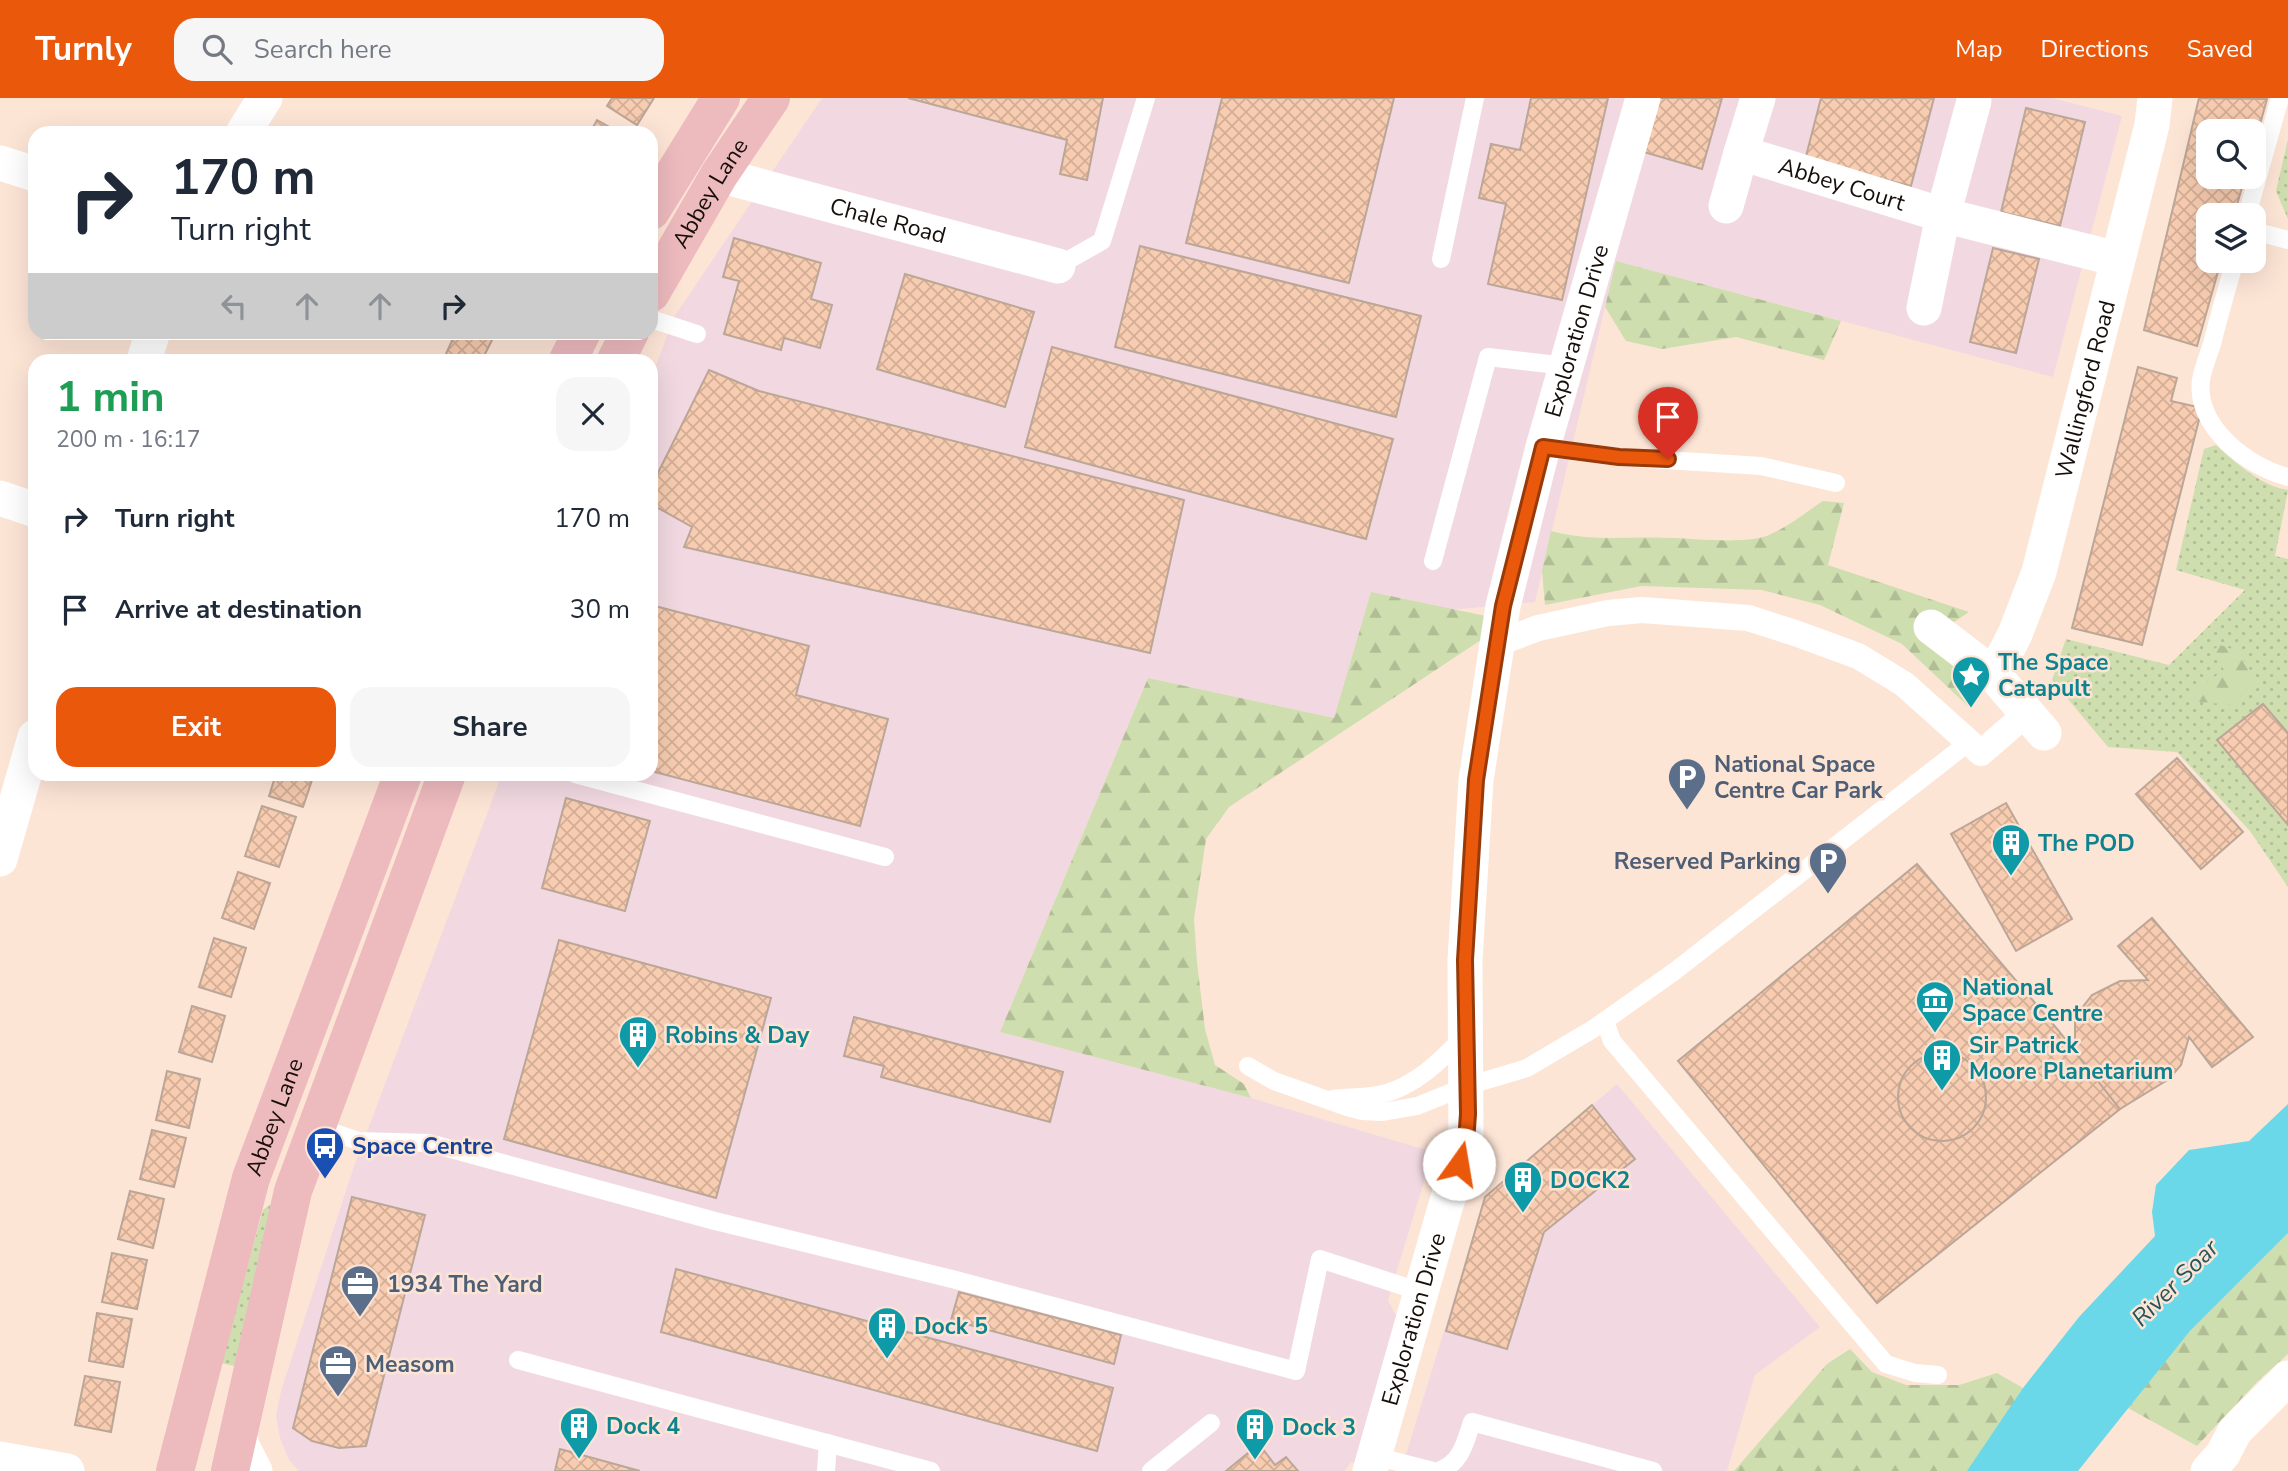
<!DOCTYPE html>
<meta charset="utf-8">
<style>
:root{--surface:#fff;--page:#f6f6f7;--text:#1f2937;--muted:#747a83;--accent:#ea580c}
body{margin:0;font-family:"Nunito Sans",sans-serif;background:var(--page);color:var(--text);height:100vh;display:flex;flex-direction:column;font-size:26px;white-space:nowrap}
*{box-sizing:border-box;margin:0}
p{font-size:23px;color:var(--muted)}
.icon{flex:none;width:38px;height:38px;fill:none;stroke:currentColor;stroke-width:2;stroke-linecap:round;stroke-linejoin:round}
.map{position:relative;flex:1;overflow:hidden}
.drawer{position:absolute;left:28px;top:256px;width:630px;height:427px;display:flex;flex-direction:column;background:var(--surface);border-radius:21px;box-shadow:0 7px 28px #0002}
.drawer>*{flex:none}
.guide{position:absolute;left:28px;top:28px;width:630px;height:214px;border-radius:21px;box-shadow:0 7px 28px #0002;background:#fff;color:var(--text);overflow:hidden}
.fabs{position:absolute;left:2196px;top:21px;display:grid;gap:14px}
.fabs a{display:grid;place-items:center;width:70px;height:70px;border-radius:14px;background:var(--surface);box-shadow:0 7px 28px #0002;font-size:35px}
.pin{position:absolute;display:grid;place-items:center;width:60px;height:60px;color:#fff;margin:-72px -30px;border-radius:50% 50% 50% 0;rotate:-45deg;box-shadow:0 0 7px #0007}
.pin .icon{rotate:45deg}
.me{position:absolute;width:77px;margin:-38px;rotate:13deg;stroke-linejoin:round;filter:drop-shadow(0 0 5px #0008)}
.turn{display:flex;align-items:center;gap:24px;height:147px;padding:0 28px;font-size:32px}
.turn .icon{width:91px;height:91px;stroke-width:2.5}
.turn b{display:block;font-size:49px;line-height:60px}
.lanes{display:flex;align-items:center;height:66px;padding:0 28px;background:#0003;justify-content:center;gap:35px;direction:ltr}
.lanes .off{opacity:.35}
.round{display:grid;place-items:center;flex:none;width:74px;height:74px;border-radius:21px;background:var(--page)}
.headline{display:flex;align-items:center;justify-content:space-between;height:119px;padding:0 28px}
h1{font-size:42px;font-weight:700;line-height:52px;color:#1e9e55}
.primary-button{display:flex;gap:14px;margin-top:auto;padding:14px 28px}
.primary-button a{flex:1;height:80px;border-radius:21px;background:var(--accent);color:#fff;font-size:28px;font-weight:700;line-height:80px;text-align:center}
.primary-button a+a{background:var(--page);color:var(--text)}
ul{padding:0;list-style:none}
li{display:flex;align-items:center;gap:21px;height:91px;padding:0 28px}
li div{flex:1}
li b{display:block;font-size:26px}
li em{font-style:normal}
header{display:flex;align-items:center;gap:42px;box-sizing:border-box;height:98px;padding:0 35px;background:var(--accent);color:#fff}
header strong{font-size:33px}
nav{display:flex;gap:38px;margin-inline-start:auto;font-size:24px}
.search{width:490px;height:63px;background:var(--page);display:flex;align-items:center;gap:18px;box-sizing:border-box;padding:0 24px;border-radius:21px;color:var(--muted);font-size:26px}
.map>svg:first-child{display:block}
</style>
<header>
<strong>Turnly</strong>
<div class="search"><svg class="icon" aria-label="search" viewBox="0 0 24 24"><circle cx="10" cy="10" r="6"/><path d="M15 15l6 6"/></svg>Search here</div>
<nav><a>Map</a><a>Directions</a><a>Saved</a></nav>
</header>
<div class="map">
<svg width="2288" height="1373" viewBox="0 0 2288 1373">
<defs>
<pattern id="grass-dots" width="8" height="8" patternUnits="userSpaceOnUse" patternTransform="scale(1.75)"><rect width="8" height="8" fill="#cedeaf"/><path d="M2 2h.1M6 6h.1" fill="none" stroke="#b0bd95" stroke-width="1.8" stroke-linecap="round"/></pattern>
<pattern id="forest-firs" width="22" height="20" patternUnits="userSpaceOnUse" patternTransform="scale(1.75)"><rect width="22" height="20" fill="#cedeaf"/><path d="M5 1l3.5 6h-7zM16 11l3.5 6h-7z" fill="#b0bd95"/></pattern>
<pattern id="building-cross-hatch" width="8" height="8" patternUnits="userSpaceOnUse" patternTransform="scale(1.75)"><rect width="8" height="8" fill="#f7ccb0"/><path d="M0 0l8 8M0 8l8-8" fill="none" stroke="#d3ae96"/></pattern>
</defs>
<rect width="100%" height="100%" fill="#fde5d6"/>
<g fill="#f2d9e1">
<path d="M822 0H2052L2122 18 2053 279 1616 163 1535 504 1450 512 1371 495 1334 620 1148 580 1000 934 1251 1000 1433 1054 1388 1202 1399 1223 1355 1365 1351 1364 1345 1373H299L289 1362 280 1340 276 1318 281 1293 354 1068 502 676H651V281L674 219Z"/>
<path d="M1617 986 1820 1229 1755 1277 1727 1373H1401L1485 1099Z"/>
</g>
<g fill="url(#grass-dots)">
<path d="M2288 41V121L2276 93Z"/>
<path d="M2216 347C2236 365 2261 388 2288 392L2275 458 2288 461V789L2250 733 2177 654 2108 649 2052 582 2066 541 2169 567 2245 492 2176 472 2204 351Z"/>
<path d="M269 1107 273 1108 239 1269 221 1265 263 1112Z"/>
</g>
<g fill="url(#forest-firs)">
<path d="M1616 163 1841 223 1824 262 1736 239 1662 251 1626 243 1605 209Z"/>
<path d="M1823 403 1844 405 1828 467 1969 514 1926 543 1994 577 1971 611 1902 546 1820 507 1762 492 1641 488 1545 507 1542 473 1551 433C1593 444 1625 438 1667 440 1694 440 1745 447 1769 437 1788 429 1806 414 1823 403Z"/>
<path d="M1371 494 1486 518 1484 540 1229 709 1206 741 1194 821 1197 864 1205 931 1215 967 1244 986 1251 1000 1000 934 1148 580 1334 620Z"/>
<path d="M2220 547 2238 553 2257 582 2232 607 2182 602 2224 572 2211 553Z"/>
<path d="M2288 1135V1256L2258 1283 2197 1348 2128 1310 2190 1233Z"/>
<path d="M1850 1251 1872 1274 1906 1287H1959L1997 1275 2023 1290 1973 1373H1734L1827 1266Z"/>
</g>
<path fill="#6ad8e8" d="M2288 1006V1135L2190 1233 2078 1373H1967L2023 1290 2079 1219 2155 1138 2152 1114 2156 1087 2189 1052 2249 1043Z"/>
<g fill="url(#building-cross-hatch)" stroke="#bca697" stroke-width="2">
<path d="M612 0H654L637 27 607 8Z"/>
<path d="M908 0H1103L1087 82 1060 76 1067 42Z"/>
<path d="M1222 0H1394L1349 185 1186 145Z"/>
<path d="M1531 0H1608L1562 202 1488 186 1506 106 1479 100 1491 46 1520 52Z"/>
<path d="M1659 0H1722L1702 71 1644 54Z"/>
<path d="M1821 0H1934L1911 88 1805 62Z"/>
<path d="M2199 0 2267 1 2254 48V33H2208V79H2245L2234 117H2208V163H2221L2197 248 2144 232Z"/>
<path d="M2026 10 2085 24 2060 128 2001 114Z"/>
<path d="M597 22 620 35H590Z"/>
<path d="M734 140 821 165 811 201 832 207 820 250 784 240 781 252 724 236 739 183 723 179Z"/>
<path d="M1140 148 1421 218 1396 319 1115 249Z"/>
<path d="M1993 150 2039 161 2016 255 1970 244Z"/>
<path d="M905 176 1034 214 1005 309 877 271Z"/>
<path d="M456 234H496L482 262H455L445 258Z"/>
<path d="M1052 249 1393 341 1366 441 1025 349Z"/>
<path d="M2138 269 2177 280 2171 303 2202 310 2142 547 2072 530Z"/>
<path d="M709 272 759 293 1184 402 1150 555 684 449 692 429 651 406V389Z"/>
<path d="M651 507 809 548 796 597 888 621 860 728 651 673Z"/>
<path d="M2263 606 2288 635V727L2217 642Z"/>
<path d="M2177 660 2243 734 2201 771 2136 696Z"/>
<path d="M276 676H314L303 709 269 698Z"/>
<path d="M566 700 650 723 625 813 542 790Z"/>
<path d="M2006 705 2072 821 2016 853 1951 736Z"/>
<path d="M262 708 296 719 279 769 245 758Z"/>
<path d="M1917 766 2058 932 2120 1011 1877 1205 1678 963Z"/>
<path d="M238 774 270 785 254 831 222 820Z"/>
<path d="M2152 820 2253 939 2212 969 2189 939 2181 967 2169 981 2120 1011 2075 954V919L2092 897 2120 883 2148 882 2118 848Z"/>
<path d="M214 840 246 850 231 899 199 889Z"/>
<path d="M559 842 771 900 716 1100 504 1041Z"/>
<path d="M192 908 225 918 212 964 179 954Z"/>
<path d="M854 919 1063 974 1050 1024 881 979 884 968 844 958Z"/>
<circle cx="1942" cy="999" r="44"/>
<path d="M167 973 200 981 189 1030 156 1022Z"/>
<path d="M1592 1007 1635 1061 1544 1134 1507 1251 1446 1233 1485 1099Z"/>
<path d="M152 1032 186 1040 174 1089 140 1081Z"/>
<path d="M130 1093 164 1101 153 1150 118 1141Z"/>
<path d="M352 1099 425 1117 366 1348 339 1350 312 1343 293 1330Z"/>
<path d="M112 1155 147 1162 137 1211 102 1204Z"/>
<path d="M676 1171 1113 1290 1097 1353 661 1234Z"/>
<path d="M959 1194 1121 1237 1114 1266 951 1222Z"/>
<path d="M97 1215 132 1221 123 1269 89 1263Z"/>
<path d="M85 1278 120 1284 111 1334 75 1327Z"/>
<path d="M1259 1346 1275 1367 1286 1359 1298 1373H1226Z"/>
<path d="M560 1351 640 1373H555Z"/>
</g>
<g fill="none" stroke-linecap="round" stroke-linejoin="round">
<g stroke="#fff" stroke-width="18">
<path d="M2247 117 2280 0"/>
<path d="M2254 133 2288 142"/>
<path d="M1441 161 1475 0"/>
<path d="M2235 163C2227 190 2219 218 2212 246 2208 258 2203 270 2201 282 2195 329 2248 369 2288 379"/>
<path d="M1058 168 1102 143 1146 0"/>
<path d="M651 221 697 236"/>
<path d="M1543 349 1619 359 1761 368 1836 385"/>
<path d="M1433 463 1488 259 1566 268"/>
<path d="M575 676 885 759"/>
<path d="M1605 923 1612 943 1886 1266 1915 1275 1938 1277"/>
<path d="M1248 968 1274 983 1347 1009 1362 1013 1383 1014 1417 1008 1467 988 1527 970 1593 931 1675 873 1969 644"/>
<path d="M1333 1001C1350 999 1367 1000 1383 996 1415 988 1442 962 1464 938"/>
<path d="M316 1029 359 1043 429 1045 715 1123 952 1181 1296 1273 1320 1161 1421 1194"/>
<path d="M518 1262 931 1373"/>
<path d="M1375 1358 1433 1373"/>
<path d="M826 1373 828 1345"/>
<path d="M1151 1373 1211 1325"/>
<path d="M1438 1373C1461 1366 1465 1345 1472 1324L1653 1373"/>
</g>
<path stroke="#fff" stroke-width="26" d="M1496 546 1538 530 1608 515 1642 512 1748 520 1795 535 1858 558 1904 586 1981 655 2027 615"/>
<g stroke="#fff" stroke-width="35">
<path id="s1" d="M1758 0 1741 55 1943 117 2117 161"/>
<path d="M243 35 265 0"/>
<path d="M0 65 35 76"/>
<path id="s2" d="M719 77 1058 168"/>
<path d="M1726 108 1741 55"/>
<path d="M1924 210 1943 117 1974 3"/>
<path d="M144 262 153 234"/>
<path d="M0 400 35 412"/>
<path d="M1931 529 1994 577 2044 635"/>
<path id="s3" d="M1994 577 2015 536 2039 474 2152 27 2155 0"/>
<path d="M0 761 35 639"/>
<path d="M239 1334 242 1348 255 1373"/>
<path d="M0 1361 67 1373"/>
<path id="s4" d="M1370 1373 1445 1110 1466 1044 1465 862 1476 682 1503 508 1543 349 1643 0"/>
<path d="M2208 1373 2223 1356 2235 1333 2288 1280"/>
</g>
<g stroke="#edbabe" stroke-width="38">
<path d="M651 113 721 0"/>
<path id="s5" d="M651 195 719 77 771 0"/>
<path d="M568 262 582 234"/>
<path d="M616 262 630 234"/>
<path id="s6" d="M175 1373 251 1080 403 676"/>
<path d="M230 1373 293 1093 447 676"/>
</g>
</g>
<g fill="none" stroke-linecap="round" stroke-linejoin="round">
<g stroke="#983908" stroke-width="18">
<path id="route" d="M1459 1066 1466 1044 1468 1016 1465 862 1476 682 1503 508 1543 349 1619 359 1668 361"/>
</g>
<use href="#route" stroke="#ea580c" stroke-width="12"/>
</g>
<defs>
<g id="sight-pin" transform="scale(2.0125)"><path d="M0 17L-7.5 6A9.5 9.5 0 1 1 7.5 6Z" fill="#0f9aa8" stroke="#fde5d6"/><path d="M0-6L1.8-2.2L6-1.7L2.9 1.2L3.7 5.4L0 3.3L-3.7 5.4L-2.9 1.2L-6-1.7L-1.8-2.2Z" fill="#fff"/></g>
<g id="parking-pin" transform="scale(2.0125)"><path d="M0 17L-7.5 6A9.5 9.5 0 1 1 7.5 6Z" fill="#5c6f8a" stroke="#fde5d6"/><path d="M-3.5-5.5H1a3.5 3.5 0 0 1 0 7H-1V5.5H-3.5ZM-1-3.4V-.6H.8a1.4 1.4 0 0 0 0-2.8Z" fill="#fff"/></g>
<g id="building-pin" transform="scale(2.0125)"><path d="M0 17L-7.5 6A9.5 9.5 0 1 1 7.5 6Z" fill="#0f9aa8" stroke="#fde5d6"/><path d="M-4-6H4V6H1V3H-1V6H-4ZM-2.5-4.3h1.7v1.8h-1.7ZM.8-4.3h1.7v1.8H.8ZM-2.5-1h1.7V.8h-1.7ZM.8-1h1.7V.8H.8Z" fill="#fff"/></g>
<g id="museum-pin" transform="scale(2.0125)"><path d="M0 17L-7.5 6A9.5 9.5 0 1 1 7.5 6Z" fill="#0f9aa8" stroke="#fde5d6"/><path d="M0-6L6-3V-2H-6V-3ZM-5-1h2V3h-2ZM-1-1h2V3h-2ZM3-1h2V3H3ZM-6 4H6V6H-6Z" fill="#fff"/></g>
<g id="bus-pin" transform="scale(2.0125)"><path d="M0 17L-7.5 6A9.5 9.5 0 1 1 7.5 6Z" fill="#1a4fb4" stroke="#fde5d6"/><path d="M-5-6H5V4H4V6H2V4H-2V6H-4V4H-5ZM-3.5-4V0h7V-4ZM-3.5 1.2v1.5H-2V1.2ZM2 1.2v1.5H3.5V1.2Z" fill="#fff"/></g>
<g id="office-pin" transform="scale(2.0125)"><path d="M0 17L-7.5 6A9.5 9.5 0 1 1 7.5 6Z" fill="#5c6f8a" stroke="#fde5d6"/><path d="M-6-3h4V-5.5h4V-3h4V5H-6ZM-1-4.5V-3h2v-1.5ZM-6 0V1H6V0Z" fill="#fff"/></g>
</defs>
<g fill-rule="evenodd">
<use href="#sight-pin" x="1971" y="577"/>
<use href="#parking-pin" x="1687" y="679"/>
<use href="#building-pin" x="2011" y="745"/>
<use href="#parking-pin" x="1828" y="763"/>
<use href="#museum-pin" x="1935" y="902"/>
<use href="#building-pin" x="638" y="937"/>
<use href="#building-pin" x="1942" y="960"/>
<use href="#bus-pin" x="325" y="1048"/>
<use href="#building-pin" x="1523" y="1082"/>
<use href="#office-pin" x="360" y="1186"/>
<use href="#building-pin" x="887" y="1228"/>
<use href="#office-pin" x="338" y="1266"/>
<use href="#building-pin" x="579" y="1328"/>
<use href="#building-pin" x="1255" y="1329"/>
</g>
<g text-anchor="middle" stroke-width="5" stroke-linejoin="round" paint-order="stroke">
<g font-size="23" fill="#160e09" stroke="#fde5d6">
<text dy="8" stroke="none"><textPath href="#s1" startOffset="163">Abbey Court</textPath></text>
<text dy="8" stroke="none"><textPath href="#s5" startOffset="116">Abbey Lane</textPath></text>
<text dy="8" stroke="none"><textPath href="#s2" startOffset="175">Chale Road</textPath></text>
<text dy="8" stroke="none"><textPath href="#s4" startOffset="1166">Exploration Drive</textPath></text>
<text dy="8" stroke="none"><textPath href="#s3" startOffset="301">Wallingford Road</textPath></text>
<text dy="8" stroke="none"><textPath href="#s6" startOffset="368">Abbey Lane</textPath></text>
<text dy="8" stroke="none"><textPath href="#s4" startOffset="158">Exploration Drive</textPath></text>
</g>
<g font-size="23" font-weight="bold" fill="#0d838f" stroke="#fde5d6" text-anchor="start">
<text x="1998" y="572">The Space<tspan x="1998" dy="26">Catapult</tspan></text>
<text x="2038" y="753">The POD</text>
<text x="1962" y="897">National<tspan x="1962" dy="26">Space Centre</tspan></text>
<text x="665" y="945">Robins &amp; Day</text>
<text x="1969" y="955">Sir Patrick<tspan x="1969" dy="26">Moore Planetarium</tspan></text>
<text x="1550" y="1090">DOCK2</text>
<text x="914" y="1236">Dock 5</text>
<text x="606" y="1336">Dock 4</text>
<text x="1282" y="1337">Dock 3</text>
</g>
<g font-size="23" font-weight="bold" fill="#4e5e75" stroke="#fde5d6" text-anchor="start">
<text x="1714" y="674">National Space<tspan x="1714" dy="26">Centre Car Park</tspan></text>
<text x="1801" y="771" text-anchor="end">Reserved Parking</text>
<text x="387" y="1194">1934 The Yard</text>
<text x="365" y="1274">Measom</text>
</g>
<g font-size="23" font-weight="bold" fill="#164399" stroke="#fde5d6" text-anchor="start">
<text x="352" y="1056">Space Centre</text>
</g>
<g font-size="24" font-style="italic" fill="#24555b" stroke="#fde5d6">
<text transform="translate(2175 1185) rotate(-45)" y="8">River Soar</text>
</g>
</g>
</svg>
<div class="fabs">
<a><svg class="icon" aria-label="search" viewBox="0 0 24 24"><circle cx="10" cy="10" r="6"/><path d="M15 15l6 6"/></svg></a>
<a><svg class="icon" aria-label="layers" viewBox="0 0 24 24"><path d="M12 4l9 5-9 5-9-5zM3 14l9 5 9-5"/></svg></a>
</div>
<div class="pin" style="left:1668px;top:361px;background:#d93025"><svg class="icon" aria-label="arrive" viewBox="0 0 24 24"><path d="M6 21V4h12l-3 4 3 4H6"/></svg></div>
<svg class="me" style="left:1459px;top:1066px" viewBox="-20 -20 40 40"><circle r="19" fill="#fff"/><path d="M0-13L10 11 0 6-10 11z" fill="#ea580c"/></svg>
<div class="guide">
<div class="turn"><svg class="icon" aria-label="right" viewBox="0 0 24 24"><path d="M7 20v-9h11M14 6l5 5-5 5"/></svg><div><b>170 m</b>Turn right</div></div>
<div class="lanes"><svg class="icon off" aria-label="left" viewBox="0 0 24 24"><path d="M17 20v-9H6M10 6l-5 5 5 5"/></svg><svg class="icon off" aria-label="ahead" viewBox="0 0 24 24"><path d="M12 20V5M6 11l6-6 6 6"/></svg><svg class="icon off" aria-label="ahead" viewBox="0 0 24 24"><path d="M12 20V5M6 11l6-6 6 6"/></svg><svg class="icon" aria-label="right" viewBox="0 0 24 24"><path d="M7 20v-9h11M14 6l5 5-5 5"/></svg></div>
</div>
<section class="drawer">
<div class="headline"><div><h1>1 min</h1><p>200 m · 16:17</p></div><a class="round"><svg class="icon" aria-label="close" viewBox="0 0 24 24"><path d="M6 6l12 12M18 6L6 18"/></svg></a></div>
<ul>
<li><svg class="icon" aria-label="right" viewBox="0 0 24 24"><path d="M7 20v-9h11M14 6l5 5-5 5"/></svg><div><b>Turn right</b></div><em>170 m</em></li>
<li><svg class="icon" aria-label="arrive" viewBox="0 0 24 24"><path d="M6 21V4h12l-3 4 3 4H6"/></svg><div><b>Arrive at destination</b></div><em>30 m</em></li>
</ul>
<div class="primary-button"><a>Exit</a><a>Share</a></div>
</section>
</div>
